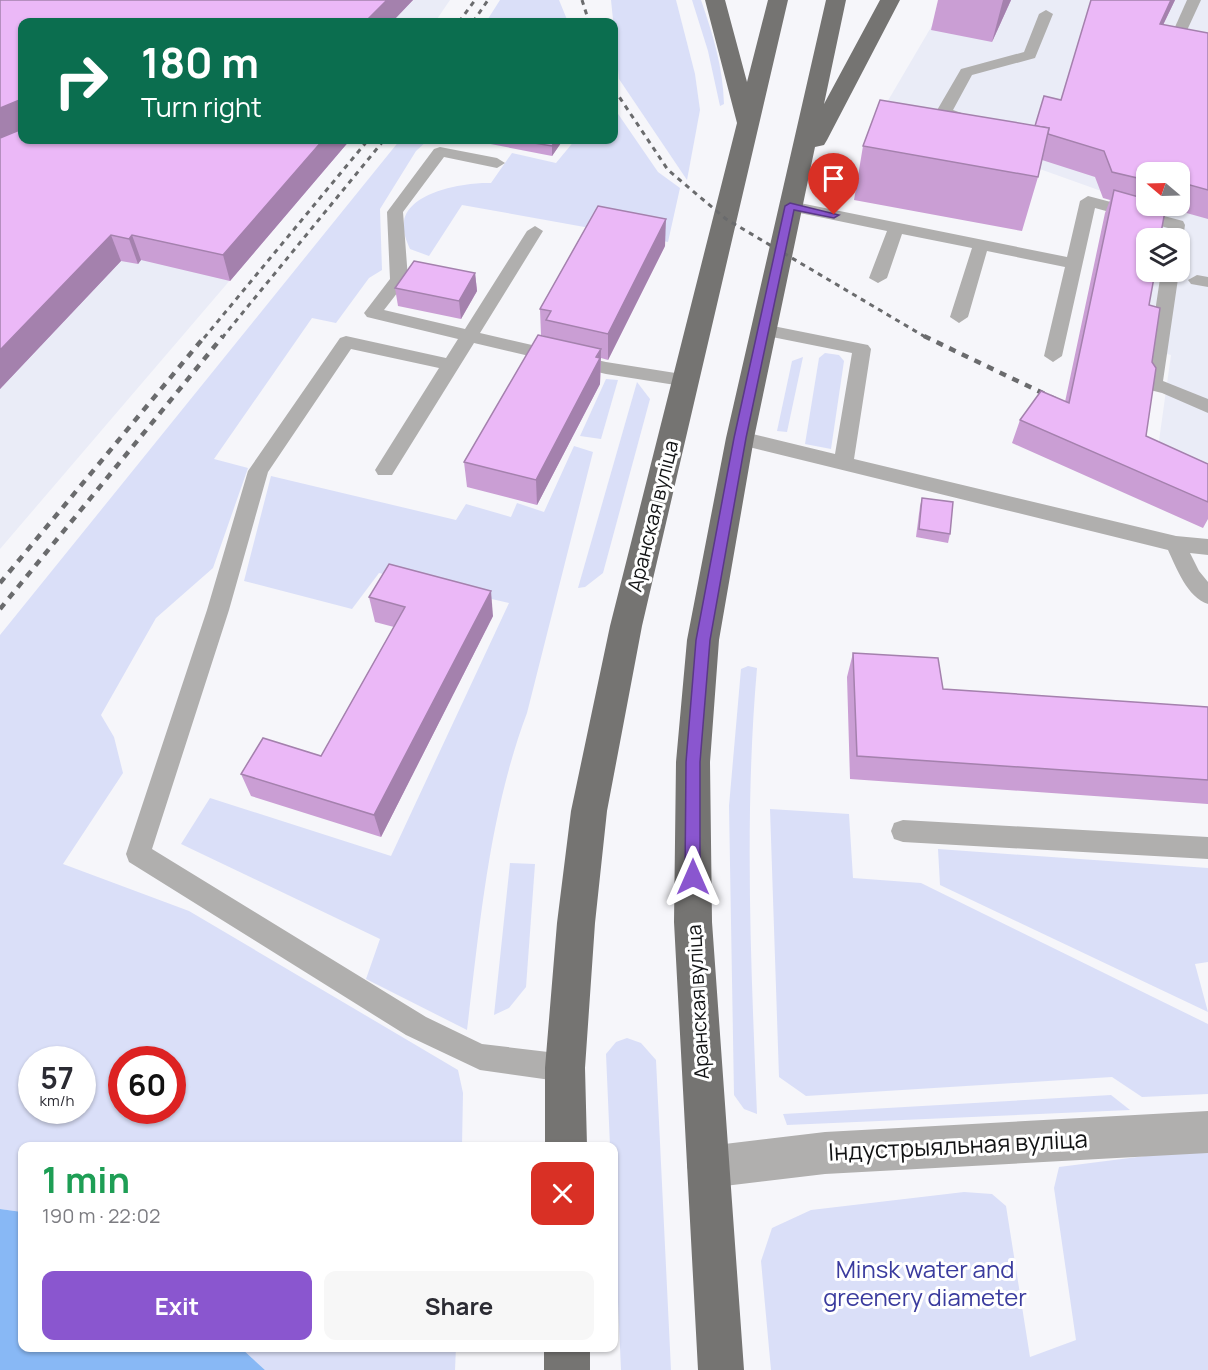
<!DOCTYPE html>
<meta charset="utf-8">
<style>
:root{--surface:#fff;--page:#f7f7f7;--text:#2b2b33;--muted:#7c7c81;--accent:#8a56cf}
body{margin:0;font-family:Manrope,sans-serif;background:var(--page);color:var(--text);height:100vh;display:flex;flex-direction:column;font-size:22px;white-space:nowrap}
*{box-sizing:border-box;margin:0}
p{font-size:20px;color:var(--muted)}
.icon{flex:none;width:33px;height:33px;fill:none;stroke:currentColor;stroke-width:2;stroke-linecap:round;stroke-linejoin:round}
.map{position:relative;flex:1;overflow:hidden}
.drawer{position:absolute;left:18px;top:1142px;width:600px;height:210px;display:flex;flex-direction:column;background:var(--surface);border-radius:12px;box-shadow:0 2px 4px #0004}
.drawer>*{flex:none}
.banner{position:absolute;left:18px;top:18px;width:600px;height:126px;border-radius:12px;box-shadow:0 2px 4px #0004;background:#0b6e4f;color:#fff;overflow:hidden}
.needle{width:39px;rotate:289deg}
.fabs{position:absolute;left:1136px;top:162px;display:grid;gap:12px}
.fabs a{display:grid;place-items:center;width:54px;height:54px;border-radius:12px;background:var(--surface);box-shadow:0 2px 4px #0004;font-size:30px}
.speed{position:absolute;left:18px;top:1046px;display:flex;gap:12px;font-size:30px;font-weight:700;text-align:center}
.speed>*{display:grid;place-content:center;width:78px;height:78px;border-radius:50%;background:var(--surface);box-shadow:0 2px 4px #0004;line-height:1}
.speed small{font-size:15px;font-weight:400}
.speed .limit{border:9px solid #d22;background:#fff;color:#111}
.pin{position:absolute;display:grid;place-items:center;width:51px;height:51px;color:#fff;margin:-62px -26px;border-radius:50% 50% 50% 0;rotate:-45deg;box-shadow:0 0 6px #0007}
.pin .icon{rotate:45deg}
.me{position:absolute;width:66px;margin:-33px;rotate:0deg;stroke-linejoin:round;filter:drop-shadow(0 0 4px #0008)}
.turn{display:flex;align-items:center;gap:21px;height:126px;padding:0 24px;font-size:27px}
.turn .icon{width:78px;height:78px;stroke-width:2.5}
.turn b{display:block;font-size:42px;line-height:51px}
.round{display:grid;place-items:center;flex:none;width:63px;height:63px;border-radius:12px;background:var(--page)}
.headline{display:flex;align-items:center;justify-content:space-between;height:102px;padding:0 24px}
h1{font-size:36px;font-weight:700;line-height:45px;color:#1e9e55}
.action{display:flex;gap:12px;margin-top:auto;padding:12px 24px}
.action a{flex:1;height:69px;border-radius:12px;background:var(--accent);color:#fff;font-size:24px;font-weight:700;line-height:69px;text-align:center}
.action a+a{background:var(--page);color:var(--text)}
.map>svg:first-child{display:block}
</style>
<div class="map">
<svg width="1208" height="1370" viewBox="0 0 1208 1370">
<rect width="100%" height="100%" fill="#f6f6fa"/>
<g fill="#eaecf7" fill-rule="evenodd">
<path d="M0 0H450L435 22H22V140H350L0 549Z"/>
<path d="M947 0H1208V482L1157 455 1171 355 1150 350 1105 216 1160 212 1012 159 886 104ZM1146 172H1179V206H1146ZM1146 238H1179V272H1146Z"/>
</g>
<g fill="#dadff8" fill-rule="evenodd">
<path d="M500 0H559L568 22H486Z"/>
<path d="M611 0H676L695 74 700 110 687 180 619 79Z"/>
<path d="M692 0H701C713 35 723 67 724 104L720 106 708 51Z"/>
<path d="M614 108 658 172 680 188 668 242 462 205 429 256 410 249C406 240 402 230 404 221 409 191 467 182 491 183L512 153 556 163 575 140H614Z"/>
<path d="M400 140H428L416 151 380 209 382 270 369 278 336 323 312 318 214 459 248 468 213 568 156 618 101 715 114 737 123 773 63 864 189 911 458 1070 463 1093 462 1146H22V1212L0 1209V635ZM32 1059H82V1110H32ZM122 1059H172V1110H122Z"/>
<path d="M825 353 839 355 844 361 831 449 805 444 819 358Z"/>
<path d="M803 357 787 432 777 431 792 361Z"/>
<path d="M606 379 618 380 601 439 580 436Z"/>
<path d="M637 382 650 399 603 573 585 587 578 588Z"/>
<path d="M574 446 593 452 527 713C489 814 480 924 467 1030L366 979 380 939 181 844 210 798 391 856 509 603 379 573 352 609 244 581 271 476 456 520 466 504 511 517 517 503 544 512Z"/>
<path d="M748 666 757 668C744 817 751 965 757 1114L744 1109 734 1095 729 806 741 669Z"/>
<path d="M770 809 849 814 853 878 921 883 1208 1024V1094L1142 1097 1112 1077 806 1096 779 1077Z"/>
<path d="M938 849 1208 868V962L1195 964 1208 1012 940 885Z"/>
<path d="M510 863 535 864 526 987 509 1008 494 1015Z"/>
<path d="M627 1038 641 1043 656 1060 671 1370H621L614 1211V1146H610L606 1054 616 1042Z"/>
<path d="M1111 1095 1130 1110 787 1125 783 1114Z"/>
<path d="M1208 1148V1370H771L761 1261 772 1228 811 1210 964 1192 992 1194 1006 1206 1030 1357 1076 1340 1054 1188 1059 1167Z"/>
<path d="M240 1347H456L455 1370H265Z"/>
</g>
<path fill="#88b8f5" d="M0 1209 22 1212V1347H240L265 1370H0Z"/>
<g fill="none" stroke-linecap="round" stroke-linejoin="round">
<g fill="#b0afae" fill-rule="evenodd">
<path d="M1187 0H1201L1183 39H1173L1171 36Z"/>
<path d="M1046 10 1053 14 1035 58 972 75 953 110 976 118 979 121 976 124 971 126 939 115 936 112 961 69 1024 52 1039 14Z"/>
<path d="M440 147 497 158 505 163 497 168 444 157 403 212 408 279 384 310 465 329 527 231 535 226 543 231 480 333 606 362 688 375 695 377 697 381 695 385 688 387 606 374 474 343 392 475H378L375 470 439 368 351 349 268 472 229 610 152 849 426 1017 482 1044 565 1054 575 1058 579 1068 575 1078 565 1082 480 1070 406 1035 129 862 126 854 207 610 248 471 340 338 346 336 446 358 458 339 367 317 364 313 390 279 387 212 434 149Z"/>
<path d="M1088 196 1183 221 1185 225 1183 238 1179 242V238H1167L1168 228 1095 208 1062 356 1053 362 1044 356 1065 267 987 251 968 317 959 323 950 317 972 248 902 234 887 278 878 283 869 278 887 231 790 211 782 206 790 201 1067 257 1080 201Z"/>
<path d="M1161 272H1179L1163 381 1208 399V413L1162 393 1146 389 1144 385Z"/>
<path d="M1197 275 1208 277V287L1191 284 1188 280Z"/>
<path d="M763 324 868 345 871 349 854 459 1176 536 1208 539V555L1190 553 1199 571 1208 582V604C1187 597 1177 569 1168 550L733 443 730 438 733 433 740 431 835 454 852 353 757 334 754 330Z"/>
<path d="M903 820 1208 837V859L903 842 894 839 891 831 894 823Z"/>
</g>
<path fill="#b0afae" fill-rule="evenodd" d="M1208 1111V1153L825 1174 708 1188 693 1182 687 1167 693 1152 708 1146 825 1132Z"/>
<g fill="#757472" fill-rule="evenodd">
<path d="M705 0H725L747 82 768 0H788L642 626 607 811 595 923 585 1068 587 1146H545V1068L557 923 571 811 610 626 737 123Z"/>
<path d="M826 0H846L824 104 880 0H900L827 140 824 145 815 147 754 438 719 640 710 762 712 922 744 1370H698L674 922 676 762 687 640 726 438Z"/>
<rect x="544" y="1347" width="46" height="23"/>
</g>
<g stroke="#6a6b6d" stroke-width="3" stroke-dasharray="5 5" stroke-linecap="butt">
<path d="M582 0 589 22"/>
<path d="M459 22 475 0"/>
<path d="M473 22 488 0"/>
<path d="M614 89 668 170 726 219 927 338"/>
<path d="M204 338 368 140"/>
<path d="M222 338 384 140"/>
</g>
<g stroke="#6a6b6d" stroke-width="4.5" stroke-dasharray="7 7" stroke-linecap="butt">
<path d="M924 336 1055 399"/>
<path d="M0 583 205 336"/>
<path d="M0 609 223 336"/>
</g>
</g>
<g fill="#ca9ed4" fill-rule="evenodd">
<path d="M0 0H413L392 22H22V129L350 140 230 281 141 260 138 264 121 261 0 389Z"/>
<path d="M938 0H1011L992 42 931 30Z"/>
<path d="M1091 0H1175L1163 25 1208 33V219L1165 207 1149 305 1152 362 1146 436 1208 464V519L1203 528 1012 443 1020 420 1065 402 1105 213 1110 200 1103 198 1095 177 1042 160 1038 177 1022 231 854 200 863 146 1035 126 1061 100ZM1146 172H1179V206H1146Z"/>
<path d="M470 140H563L552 156Z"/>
<path d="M665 246 608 360 601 358 600 384 537 505 467 487 464 462 547 337 541 335 540 309Z"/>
<path d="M475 273 477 291 461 319 398 306 395 288Z"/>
<path d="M922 498 950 534 948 543 916 537 920 506Z"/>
<path d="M369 597 493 616 381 837 251 796 241 774 321 756 394 627 375 622Z"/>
<path d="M853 653 943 689 1208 707V804L850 779 847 677Z"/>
</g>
<g fill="#a481ad">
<path d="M387 0H413L392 22H365Z"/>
<path d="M1003 0H1011L992 42Z"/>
<path d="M1171 0H1175L1151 50 1160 24Z"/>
<path d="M22 99V129L0 138V108Z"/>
<path d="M323 140H350L230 281 223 255Z"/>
<path d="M556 140H563L552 156V146Z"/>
<path d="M666 219 665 246 608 360V334Z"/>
<path d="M111 235 121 261 0 389V350Z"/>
<path d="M132 235 141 260 138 264 129 239Z"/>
<path d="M475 273 477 291 461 319 459 301Z"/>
<path d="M601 349 600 384 537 505 536 480Z"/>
<path d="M491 591 493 616 381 837 374 815Z"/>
</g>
<g fill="#ebb8f7" stroke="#a481ad" stroke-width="1.5">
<path d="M0 0H387L365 22H22V99L0 108Z"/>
<path d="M1091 0H1171L1160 24 1208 33V190L1179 182V172H1146V180L1112 172 1104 151 1048 134 1049 128 1035 126 1044 96 1061 100Z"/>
<path d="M880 100 1049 128 1038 177 863 146Z"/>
<path d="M22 129V140H323L223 255 132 235 129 239 111 235 0 350V138Z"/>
<path d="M516 140H556L552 146Z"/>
<path d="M1114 190 1146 199V206H1166L1160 238H1146V272H1155L1149 305 1160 308 1152 362 1156 368 1146 436 1208 464V502L1020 420 1041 391 1069 403Z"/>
<path d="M598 206 666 219 608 334 546 320 551 311 540 309Z"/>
<path d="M414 261 475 273 459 301 395 288Z"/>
<path d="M538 335 601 349 596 357 600 358 536 480 464 462Z"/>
<path d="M922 498 953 502 950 534 919 529Z"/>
<path d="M389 564 491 591 374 815 241 774 263 738 321 756 405 607 369 597Z"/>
<path d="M853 653 938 658 943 689 1208 707V780L857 756Z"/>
</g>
<path fill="#8a56cf" stroke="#5a3887" stroke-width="1.5" d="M790 203 839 215 834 218 794 210 746 438 710 640 700 762V877L693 883 685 877 686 762 696 640 734 438 785 206Z"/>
<g text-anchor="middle" stroke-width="6" stroke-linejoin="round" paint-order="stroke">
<g font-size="20" fill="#121314" stroke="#fff">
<text transform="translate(653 516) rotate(-76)" y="7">Аранская вуліца</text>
<text transform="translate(698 1002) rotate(-93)" y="7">Аранская вуліца</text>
</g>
<g font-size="24" fill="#121314" stroke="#fff">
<text transform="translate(958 1146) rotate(-3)" y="8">Індустрыяльная вуліца</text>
</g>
<g font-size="24" fill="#3a3b9e" stroke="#fff">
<text x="925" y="1278">Minsk water and<tspan x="925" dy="28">greenery diameter</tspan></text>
</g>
</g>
</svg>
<div class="fabs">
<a><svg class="needle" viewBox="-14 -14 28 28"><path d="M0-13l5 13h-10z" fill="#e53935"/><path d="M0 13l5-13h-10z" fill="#7c7c81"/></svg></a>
<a><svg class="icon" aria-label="layers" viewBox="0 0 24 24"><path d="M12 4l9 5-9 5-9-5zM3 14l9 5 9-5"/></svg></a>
</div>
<div class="speed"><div>57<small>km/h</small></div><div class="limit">60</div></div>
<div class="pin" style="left:834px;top:215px;background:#d93025"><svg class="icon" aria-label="arrive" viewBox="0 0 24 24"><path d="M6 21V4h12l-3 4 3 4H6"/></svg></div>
<svg class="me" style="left:693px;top:877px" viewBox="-20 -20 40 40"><path d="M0-17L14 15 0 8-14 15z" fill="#8a56cf" stroke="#fff" stroke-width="4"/></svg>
<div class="banner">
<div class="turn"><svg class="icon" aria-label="right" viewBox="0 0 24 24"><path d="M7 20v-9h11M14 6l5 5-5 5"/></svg><div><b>180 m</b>Turn right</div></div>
</div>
<section class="drawer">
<div class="headline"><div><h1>1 min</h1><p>190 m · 22:02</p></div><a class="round" style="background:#d93025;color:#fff"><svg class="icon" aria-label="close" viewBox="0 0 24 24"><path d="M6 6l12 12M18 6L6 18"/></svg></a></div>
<div class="action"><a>Exit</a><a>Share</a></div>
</section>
</div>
